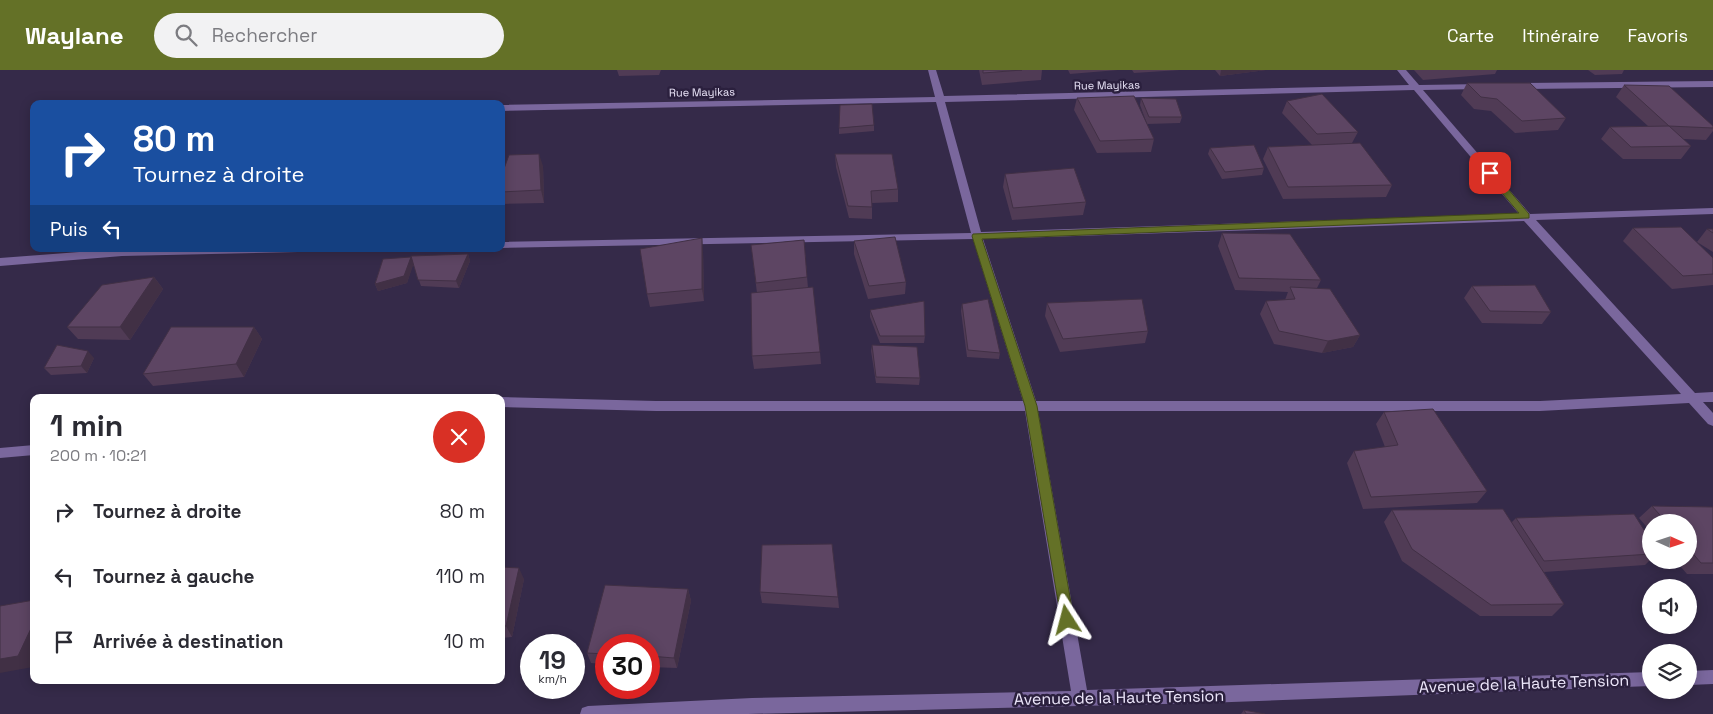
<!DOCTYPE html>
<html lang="fr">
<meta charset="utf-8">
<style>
:root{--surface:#fff;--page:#f2f2f3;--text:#2b2b33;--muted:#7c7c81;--accent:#647127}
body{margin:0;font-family:"Space Grotesk",sans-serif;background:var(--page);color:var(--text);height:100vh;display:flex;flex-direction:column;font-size:19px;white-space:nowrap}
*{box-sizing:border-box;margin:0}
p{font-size:16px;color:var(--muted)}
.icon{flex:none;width:28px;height:28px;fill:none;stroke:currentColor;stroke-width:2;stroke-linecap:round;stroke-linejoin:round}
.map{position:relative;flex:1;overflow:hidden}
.side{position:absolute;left:30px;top:324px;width:475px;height:290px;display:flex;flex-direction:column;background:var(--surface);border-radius:10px;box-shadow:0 2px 12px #0003}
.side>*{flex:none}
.top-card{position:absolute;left:30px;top:30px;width:475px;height:152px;border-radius:10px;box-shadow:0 2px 12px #0003;background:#1a4fa0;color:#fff;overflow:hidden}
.needle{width:32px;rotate:93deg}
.tools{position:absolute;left:1642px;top:444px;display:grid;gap:10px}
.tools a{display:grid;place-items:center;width:55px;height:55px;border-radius:50%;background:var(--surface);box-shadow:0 2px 12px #0003;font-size:25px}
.speed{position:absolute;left:520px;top:564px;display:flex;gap:10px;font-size:25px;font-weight:700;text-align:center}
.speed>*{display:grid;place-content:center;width:65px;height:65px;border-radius:50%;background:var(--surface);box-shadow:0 2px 12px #0003;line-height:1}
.speed small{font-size:12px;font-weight:400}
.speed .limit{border:8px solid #d22;background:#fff;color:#111}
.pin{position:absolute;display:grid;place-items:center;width:42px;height:42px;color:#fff;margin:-21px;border-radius:10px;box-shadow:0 2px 8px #0006}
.me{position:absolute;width:55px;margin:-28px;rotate:351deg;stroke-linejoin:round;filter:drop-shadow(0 0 4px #0008)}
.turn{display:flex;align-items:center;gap:18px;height:105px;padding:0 20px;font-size:22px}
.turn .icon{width:65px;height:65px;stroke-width:2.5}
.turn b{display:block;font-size:35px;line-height:42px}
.then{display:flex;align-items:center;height:48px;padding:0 20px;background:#0003;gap:10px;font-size:19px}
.round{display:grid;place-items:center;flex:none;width:52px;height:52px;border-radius:26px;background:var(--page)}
.overview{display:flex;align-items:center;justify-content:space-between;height:85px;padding:0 20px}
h1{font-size:30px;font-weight:700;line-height:38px}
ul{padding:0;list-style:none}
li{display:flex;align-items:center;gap:15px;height:65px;padding:0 20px}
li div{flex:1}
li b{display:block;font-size:19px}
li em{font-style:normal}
header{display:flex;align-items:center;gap:30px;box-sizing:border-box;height:70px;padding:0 25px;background:var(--accent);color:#fff}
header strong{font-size:24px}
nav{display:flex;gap:28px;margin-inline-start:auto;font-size:18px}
.search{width:350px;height:45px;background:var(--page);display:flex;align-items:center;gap:12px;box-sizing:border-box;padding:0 18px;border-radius:28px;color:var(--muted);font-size:19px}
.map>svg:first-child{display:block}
</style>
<header>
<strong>Waylane</strong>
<div class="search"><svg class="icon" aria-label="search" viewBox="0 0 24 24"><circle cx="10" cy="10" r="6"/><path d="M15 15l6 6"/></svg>Rechercher</div>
<nav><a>Carte</a><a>Itinéraire</a><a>Favoris</a></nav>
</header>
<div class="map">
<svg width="1713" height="644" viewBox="0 0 1713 644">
<rect width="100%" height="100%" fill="#352a49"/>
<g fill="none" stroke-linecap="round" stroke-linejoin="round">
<g fill="#7a679d" fill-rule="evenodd">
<path d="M928 0H936L944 26 1409 15 1397 0H1406L1419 15 1484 14 1485 16 1481 19 1423 20 1530 144 1713 138V144L1536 150 1695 323 1713 322V332H1703L1713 343V356L1708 354 1689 333 1540 341H1038L1087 620 1651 602V616L1205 633 748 644H580L582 638 588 636 752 628 1071 621 1025 341H656L501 337V327L656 331H1023L973 169 501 178V172L971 163 936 32 501 41V35L935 27ZM1414 20 1519 144 981 162 945 32ZM1524 151 1681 324 1540 331H1036L983 169Z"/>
<path d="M1713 11V17L1516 19 1512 16 1516 13Z"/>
<path d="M119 179H303L298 182 122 186 0 196V188Z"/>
<path d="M34 375V385L0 388V378Z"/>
<path d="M1713 600V614L1689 615V601Z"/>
</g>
</g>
<g fill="#503b55">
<path d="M617 0H661L659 5 619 6Z"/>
<path d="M979 0H1042L1041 10 982 15Z"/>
<path d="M1068 0H1118L1070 4Z"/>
<path d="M1132 0H1180L1134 3Z"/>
<path d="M1215 0H1266L1220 6Z"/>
<path d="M1414 0H1497L1495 4 1423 10Z"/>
<path d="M1588 0H1624L1622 4 1595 5Z"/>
<path d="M1467 13 1566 48 1558 60 1515 63 1491 41 1474 39 1461 25Z"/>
<path d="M1624 15 1713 56V61L1706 70 1683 69 1691 76 1681 89H1623L1601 69 1610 57 1648 56 1616 27Z"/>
<path d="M1077 28 1154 69 1151 82 1097 83 1074 40Z"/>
<path d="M1141 28 1182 47 1180 53 1147 54 1140 35Z"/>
<path d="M1287 31 1358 62 1352 73 1392 115 1386 127 1283 129 1263 89 1268 77 1312 75 1282 43Z"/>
<path d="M874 55V61L839 64V58Z"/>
<path d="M1210 78 1264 98 1262 105 1222 109 1208 84Z"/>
<path d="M835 84 898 119V132L872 133V149L849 148 836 97Z"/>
<path d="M543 96 544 133 501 134V107Z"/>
<path d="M1005 104 1086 132 1083 145 1012 150 1003 117Z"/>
<path d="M1633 158 1713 188V215L1672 219 1623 171Z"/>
<path d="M1707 159H1713V182L1697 172Z"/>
<path d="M1222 163 1321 210 1317 218 1360 265 1353 277 1322 283 1274 274 1260 244 1266 231 1285 230 1288 222 1235 220 1218 176Z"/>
<path d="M804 170 808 218 820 282 821 294 754 299 752 286 757 223 751 175Z"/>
<path d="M854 171 906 212 905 224 868 229 854 184Z"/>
<path d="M703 181 704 231 650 237 647 224Z"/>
<path d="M468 184 470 191 459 218 421 216 413 194 407 213 378 221 375 214 383 189Z"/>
<path d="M154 207 163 219 130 270 78 269 67 257Z"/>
<path d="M1472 216 1551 242 1542 254 1482 253 1464 228Z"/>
<path d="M1047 233 1148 261 1145 273 1060 282 1045 246Z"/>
<path d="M962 234 1000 283 999 289 967 287 961 241Z"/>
<path d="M870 240 925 266 924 273H880L870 247Z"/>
<path d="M254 257 262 269 244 307 153 316 143 304Z"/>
<path d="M872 275 920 308 919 315 876 313 871 281Z"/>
<path d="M94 288 87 303 51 305 44 298Z"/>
<path d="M1384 342 1487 421 1477 433 1363 439 1347 393 1354 381 1385 377 1376 354Z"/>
<path d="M1652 436 1713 437V504H1687L1675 490H1689V452H1651V462L1639 448Z"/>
<path d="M1392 440 1512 452 1516 448 1651 471V489L1645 495 1544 502 1564 534 1552 546H1480L1402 491 1384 452Z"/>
<path d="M501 497 524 509 512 567 501 568Z"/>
<path d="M688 519 691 531 677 598 649 597V575H606V594L591 593 587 583Z"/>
<path d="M760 522 838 527 839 538 762 533Z"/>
<path d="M1244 640 1265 644H1241Z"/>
</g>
<g fill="#413045">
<path d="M1221 0H1266L1220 6Z"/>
<path d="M539 84 543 96 544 133 541 120Z"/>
<path d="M702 168 703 181 704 231 702 219Z"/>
<path d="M468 184 470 191 459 218 456 211Z"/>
<path d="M411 187 414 193 407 213 378 221 375 214Z"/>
<path d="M154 207 163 219 130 270 120 257Z"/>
<path d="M254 257 262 269 244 307 236 294Z"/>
<path d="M1360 265 1353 277 1322 283 1328 271Z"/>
<path d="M88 281 94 288 87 303 81 296Z"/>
<path d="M519 498 524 509 512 567 506 556Z"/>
<path d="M688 519 691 531 677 598 674 588Z"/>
<path d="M34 552V594L33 597 0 603V589Z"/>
</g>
<g fill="#5d4563" stroke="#413045">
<path d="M983 0H1022L983 3Z"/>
<path d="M1467 13H1530L1566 48 1522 51 1497 29 1481 27Z"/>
<path d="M1624 15 1669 16 1713 56V58L1669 56 1691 76 1631 77 1610 57 1669 56Z"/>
<path d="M1322 24 1358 62 1317 64 1287 31Z"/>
<path d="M1134 26 1154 69 1100 71 1077 28Z"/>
<path d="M1141 28 1176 29 1182 47H1149Z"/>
<path d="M872 34 874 55 839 58 840 35Z"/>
<path d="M1360 73 1392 115 1288 117 1268 77Z"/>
<path d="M1254 75 1264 98 1225 102 1210 78Z"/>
<path d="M539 84 541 120 501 122V107L509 85Z"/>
<path d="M835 84H892L898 119 871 121 872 137 848 136Z"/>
<path d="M1074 98 1086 132 1013 138 1005 104Z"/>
<path d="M1681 157 1713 188V204L1683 206 1633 158Z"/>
<path d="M1707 159H1713V163Z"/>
<path d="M1222 163 1290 164 1321 210 1239 208Z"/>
<path d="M895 167 906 212 869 216 854 171Z"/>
<path d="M702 168V219L647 224 640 179Z"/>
<path d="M804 170 807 207 756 213 751 175Z"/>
<path d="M468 184 456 211 418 210 411 186Z"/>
<path d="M411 187 404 206 375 214 383 189Z"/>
<path d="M154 207 120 257H67L102 215Z"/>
<path d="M1535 215 1551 242 1490 241 1472 216Z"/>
<path d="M813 217 820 282 752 286 751 223Z"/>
<path d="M1290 217 1330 219 1360 265 1328 271 1279 261 1266 231 1295 229Z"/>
<path d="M988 229 1000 283 968 280 962 234Z"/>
<path d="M1142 229 1148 261 1063 269 1047 233Z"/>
<path d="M924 231 925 266H880L870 240Z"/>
<path d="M171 257H254L236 294 143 304Z"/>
<path d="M57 275 88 281 81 296 44 298Z"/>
<path d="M872 275 917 277 920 308 876 307Z"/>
<path d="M1433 339 1487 421 1371 427 1354 381 1398 375 1384 342Z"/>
<path d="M1652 436 1713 437V493H1701L1689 479V452H1666Z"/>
<path d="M1503 439 1564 534 1491 535 1412 479 1392 440Z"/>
<path d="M1634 444 1651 471V484L1544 491 1516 448Z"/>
<path d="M832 474 838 527 760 522 762 475Z"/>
<path d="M501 497 519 498 506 556H501Z"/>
<path d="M605 515 688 519 674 588 649 586V575H606V584L587 583Z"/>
<path d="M34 530V552L18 586 0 589V536Z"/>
<path d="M1244 640 1265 644H1246Z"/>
</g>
<path fill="#647127" stroke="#414919" d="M1490 100 1493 101 1529 144V148L982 169 1037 336 1074 550 1072 555 1067 556 1062 555 1025 336 972 166 973 164 1519 143 1485 103Z"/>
<g text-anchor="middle" stroke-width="5" stroke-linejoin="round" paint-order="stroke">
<g font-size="11" fill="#ede7fb" stroke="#2b203e">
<text transform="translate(1107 15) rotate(-1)" y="4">Rue Mayikas</text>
<text transform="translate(702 22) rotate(-1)" y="4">Rue Mayikas</text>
</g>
<g font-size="16" fill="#ede7fb" stroke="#2b203e">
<text transform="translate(1524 613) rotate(-2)" y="6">Avenue de la Haute Tension</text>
<text transform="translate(1119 627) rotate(-1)" y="6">Avenue de la Haute Tension</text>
</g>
</g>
</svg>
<div class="tools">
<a><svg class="needle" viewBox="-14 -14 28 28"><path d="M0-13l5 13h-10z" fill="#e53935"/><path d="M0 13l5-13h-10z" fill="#7c7c81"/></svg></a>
<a><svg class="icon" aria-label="sound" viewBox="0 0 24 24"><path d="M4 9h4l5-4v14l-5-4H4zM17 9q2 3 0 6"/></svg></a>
<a><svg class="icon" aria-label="layers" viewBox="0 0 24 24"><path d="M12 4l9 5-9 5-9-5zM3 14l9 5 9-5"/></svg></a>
</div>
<div class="speed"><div>19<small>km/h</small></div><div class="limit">30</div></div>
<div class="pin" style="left:1490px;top:103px;background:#d93025"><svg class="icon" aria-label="arrive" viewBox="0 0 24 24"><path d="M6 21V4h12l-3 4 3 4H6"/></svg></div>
<svg class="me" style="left:1067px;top:550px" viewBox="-20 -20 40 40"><path d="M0-17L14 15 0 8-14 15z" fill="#647127" stroke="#fff" stroke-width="4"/></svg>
<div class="top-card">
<div class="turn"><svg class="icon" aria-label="right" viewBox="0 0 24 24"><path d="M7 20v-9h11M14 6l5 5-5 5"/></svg><div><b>80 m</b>Tournez à droite</div></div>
<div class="then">Puis<svg class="icon" aria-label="left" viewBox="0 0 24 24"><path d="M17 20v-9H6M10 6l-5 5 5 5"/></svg></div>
</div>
<section class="side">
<div class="overview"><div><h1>1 min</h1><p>200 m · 10:21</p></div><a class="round" style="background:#d93025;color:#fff"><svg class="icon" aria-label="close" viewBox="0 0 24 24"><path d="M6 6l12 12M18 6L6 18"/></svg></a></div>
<ul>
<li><svg class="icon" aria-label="right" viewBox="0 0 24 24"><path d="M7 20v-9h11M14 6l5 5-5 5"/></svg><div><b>Tournez à droite</b></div><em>80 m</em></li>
<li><svg class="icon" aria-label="left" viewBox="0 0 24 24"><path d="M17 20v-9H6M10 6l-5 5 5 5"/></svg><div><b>Tournez à gauche</b></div><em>110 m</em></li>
<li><svg class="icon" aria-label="arrive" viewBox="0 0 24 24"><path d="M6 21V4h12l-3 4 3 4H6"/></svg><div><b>Arrivée à destination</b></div><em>10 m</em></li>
</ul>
</section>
</div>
